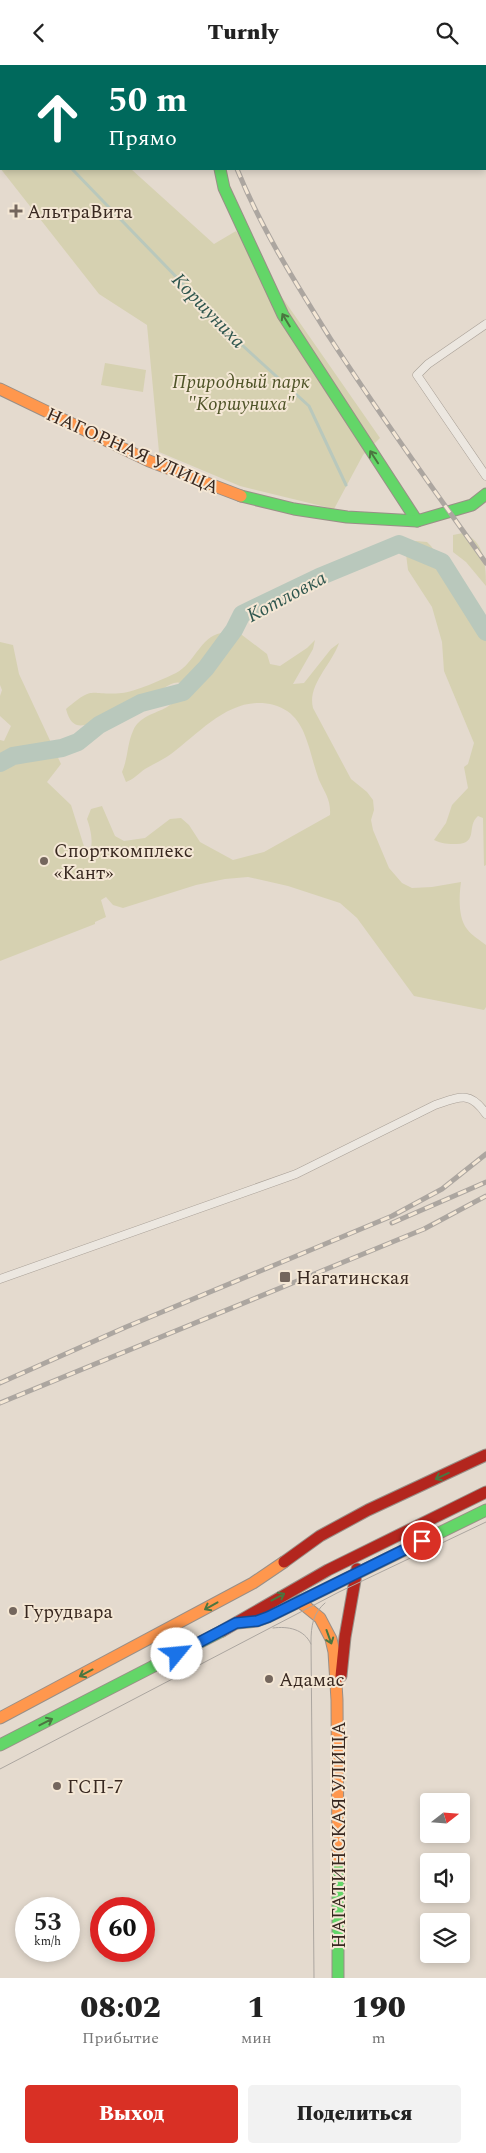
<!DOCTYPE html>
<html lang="ru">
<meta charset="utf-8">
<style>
:root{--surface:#fff;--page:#f2f2f2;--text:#222;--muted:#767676;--accent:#d93025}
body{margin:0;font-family:Spectral,serif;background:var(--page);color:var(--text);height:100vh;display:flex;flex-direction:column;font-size:19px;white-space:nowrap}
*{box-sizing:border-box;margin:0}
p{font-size:16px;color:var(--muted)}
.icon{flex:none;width:28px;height:28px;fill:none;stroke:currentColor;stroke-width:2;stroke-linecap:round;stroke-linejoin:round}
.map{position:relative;height:1913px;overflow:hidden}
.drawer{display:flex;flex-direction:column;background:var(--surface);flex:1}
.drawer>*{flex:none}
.banner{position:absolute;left:0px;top:0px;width:486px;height:105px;box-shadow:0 2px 8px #0003;background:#00695c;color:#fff;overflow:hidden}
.needle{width:32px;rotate:73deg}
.buttons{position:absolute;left:420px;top:1728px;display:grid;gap:10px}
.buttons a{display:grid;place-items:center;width:50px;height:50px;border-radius:5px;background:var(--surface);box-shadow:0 2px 8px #0003;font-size:25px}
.speed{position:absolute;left:15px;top:1832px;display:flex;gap:10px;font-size:25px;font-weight:700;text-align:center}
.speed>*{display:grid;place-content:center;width:65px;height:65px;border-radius:50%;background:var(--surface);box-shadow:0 2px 8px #0003;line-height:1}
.speed small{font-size:12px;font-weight:400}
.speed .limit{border:8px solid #d22;background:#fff;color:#111}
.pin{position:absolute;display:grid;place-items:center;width:42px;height:42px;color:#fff;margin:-21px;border:2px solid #fff;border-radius:50%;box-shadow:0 1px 5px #0007}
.me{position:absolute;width:55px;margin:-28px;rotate:62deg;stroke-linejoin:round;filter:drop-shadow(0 0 4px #0008)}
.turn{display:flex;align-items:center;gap:18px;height:105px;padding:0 25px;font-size:22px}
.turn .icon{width:65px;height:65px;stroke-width:2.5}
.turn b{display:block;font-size:35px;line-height:42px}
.eta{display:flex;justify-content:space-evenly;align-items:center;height:85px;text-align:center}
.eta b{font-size:30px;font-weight:800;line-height:35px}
.cta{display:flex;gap:10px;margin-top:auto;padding:10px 25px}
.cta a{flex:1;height:58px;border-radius:5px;background:var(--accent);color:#fff;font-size:20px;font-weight:800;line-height:58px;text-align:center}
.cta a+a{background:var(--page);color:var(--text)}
header{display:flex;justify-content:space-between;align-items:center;height:65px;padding:0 25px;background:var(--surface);font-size:22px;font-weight:800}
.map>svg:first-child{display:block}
</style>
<header><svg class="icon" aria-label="back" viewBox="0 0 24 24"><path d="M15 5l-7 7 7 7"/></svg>Turnly<svg class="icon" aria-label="search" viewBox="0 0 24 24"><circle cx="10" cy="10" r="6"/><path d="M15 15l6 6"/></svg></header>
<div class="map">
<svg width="486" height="1913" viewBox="0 0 486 1913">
<rect width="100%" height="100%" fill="#e4dace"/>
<g fill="#d6d1b1">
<path d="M0 0 54 1H1V104H131L214 179 236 166 380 373 363 390 334 444 240 421 159 387 147 260 99 229 0 103Z"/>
<path d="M105 298 146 305 143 327 101 320Z"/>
<path d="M463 468C485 476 486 501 486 521L466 497 453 487V470Z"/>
<path d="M416 476 427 477 431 481 486 567V800L484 801 483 753 478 751C466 761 479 778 457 779 448 779 442 779 434 775L446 758 452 740 468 723 464 702 468 699 474 678 444 606 442 577 432 542 408 505 406 489 407 483Z"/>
<path d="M221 568 242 570 267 589 270 599 280 601 307 583 315 575 313 584 293 619 304 618 331 584 339 578C332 599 307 620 313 643L351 714 367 727 373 735 374 745 371 755 373 765 389 803 402 818 412 823 432 822 461 817C459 831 458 853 467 864 472 871 480 875 486 880V942L484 945 414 931 357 853 340 838 288 821 248 812 225 814 196 820 123 843 113 840 106 832 101 835 106 852 95 857V859L0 896V675L4 676 11 661 0 651V631L2 625 0 620V577L13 580 19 609 61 699 47 717 71 740 87 791C95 782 91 765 87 754L91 744 102 741 115 771 124 776 145 773 170 754 181 753 189 760 200 777 233 795 264 787 330 750C331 735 325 728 319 715 315 704 312 692 309 682 303 662 295 646 274 640 232 629 202 666 171 689 163 695 153 699 145 704 138 709 134 714 126 717L122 707C128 694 127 679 133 666 139 651 155 649 167 642 176 636 185 629 192 623 187 620 180 616 174 618 165 620 156 631 148 636 138 641 125 642 115 646 96 653 74 676 66 644 95 619 89 631 122 628 132 628 166 613 176 608 195 598 200 572 221 568Z"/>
</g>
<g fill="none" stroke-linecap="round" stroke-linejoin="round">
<g stroke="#b9c8bc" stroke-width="3">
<path d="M0 30 1 31"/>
<path d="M72 104 242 280 309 341 346 420"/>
</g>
<path stroke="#b9c8bc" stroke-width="18" d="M0 698 13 691 62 683 78 677 99 660 141 638 183 627 206 603 234 565 242 549 319 512 399 479 442 497 486 567"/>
<g stroke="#a9a097" stroke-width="9">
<g id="street">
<path d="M486 259 428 299 417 310 486 411"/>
<path d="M0 1214 296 1109 435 1040C459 1032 470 1025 486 1049"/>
</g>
</g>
<g stroke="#998f87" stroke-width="13">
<g id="fast">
<path d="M220 104 224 123 283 250 417 456"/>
<path d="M241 431 294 444 347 452 417 456 472 440 486 429"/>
<path d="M237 1558 257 1556 268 1552 486 1445"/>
<path d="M0 1680 222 1566"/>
<path d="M338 1796V1913"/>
</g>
</g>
<g stroke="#998f87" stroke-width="13">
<g id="slow">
<path d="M0 324 149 396 241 431"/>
<path d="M299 1536 320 1553 331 1574 334 1587 337 1635 338 1796"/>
<path d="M0 1653 253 1518 284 1497"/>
</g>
</g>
<g stroke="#998f87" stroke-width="13">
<g id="jam">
<path d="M195 0V1"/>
<path d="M284 1497 320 1471 368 1445 486 1390"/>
<path d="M222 1566 328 1505 486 1427"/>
<path d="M341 1611 345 1572 357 1504"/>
</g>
</g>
<use href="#street" stroke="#ece7e0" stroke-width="8"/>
<use href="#fast" stroke="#63d668" stroke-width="11"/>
<use href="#slow" stroke="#ff974d" stroke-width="11"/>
<use href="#jam" stroke="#b3261e" stroke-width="11"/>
<g stroke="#aca6a0" stroke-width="1">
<path d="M273 1563C288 1561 304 1564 311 1579"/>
<path d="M0 1704 339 1527 486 1457"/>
<path d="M314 1913 311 1577C311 1561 313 1548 325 1538"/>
</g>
<g stroke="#aca6a0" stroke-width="5">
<g id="rail">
<path d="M218 0V1"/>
<path d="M237 104C262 165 295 217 330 273 380 350 433 424 486 498"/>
<path d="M392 1158 486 1117"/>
<path d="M0 1318 126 1262 392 1151 442 1124 486 1089"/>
<path d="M0 1338 424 1164 486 1131"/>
</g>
</g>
<use href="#rail" stroke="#f4e7d5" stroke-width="3" stroke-dasharray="9" stroke-linecap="butt"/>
</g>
<defs><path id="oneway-shaft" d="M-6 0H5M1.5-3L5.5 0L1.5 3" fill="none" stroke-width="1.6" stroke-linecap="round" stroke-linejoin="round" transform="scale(1.25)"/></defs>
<g stroke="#4b7640">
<use href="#oneway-shaft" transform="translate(286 255) rotate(-121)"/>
<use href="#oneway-shaft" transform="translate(374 392) rotate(-123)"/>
<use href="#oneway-shaft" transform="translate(442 1411) rotate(155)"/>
<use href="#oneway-shaft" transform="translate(278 1532) rotate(-28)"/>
<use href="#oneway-shaft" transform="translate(211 1541) rotate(151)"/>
<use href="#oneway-shaft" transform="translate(329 1572) rotate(70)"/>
<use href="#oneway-shaft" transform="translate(86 1608) rotate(152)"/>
<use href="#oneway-shaft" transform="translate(46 1657) rotate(-27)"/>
</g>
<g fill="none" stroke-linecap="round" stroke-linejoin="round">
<g stroke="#114b97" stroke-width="12">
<path id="route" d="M177 1589 236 1558 257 1556 268 1552 422 1476"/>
</g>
<use href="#route" stroke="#1a73e8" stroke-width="9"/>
</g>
<g fill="#74665d" stroke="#f4e7d5" stroke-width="2">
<path d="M13.5 138.5h5v5h5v5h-5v5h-5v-5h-5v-5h5z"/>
<circle cx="44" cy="796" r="5"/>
<rect x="279" y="1206" width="12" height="12" rx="2.5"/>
<circle cx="13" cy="1546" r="5"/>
<circle cx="269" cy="1614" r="5"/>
<circle cx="57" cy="1721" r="5"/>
</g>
<g text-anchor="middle" stroke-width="4" stroke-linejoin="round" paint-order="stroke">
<g font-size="19" fill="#382820" stroke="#f4e7d5" text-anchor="start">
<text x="27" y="153">АльтраВита</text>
<text x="54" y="792">Спорткомплекс<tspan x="54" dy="22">«Кант»</tspan></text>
<text x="296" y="1219">Нагатинская</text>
<text x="23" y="1553">Гурудвара</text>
<text x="279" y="1621">Адамас</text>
<text x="67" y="1728">ГСП-7</text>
</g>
<g font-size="19" font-style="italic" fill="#4e5327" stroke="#f4e7d5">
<text x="241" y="323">Природный парк<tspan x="241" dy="22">"Коршуниха"</tspan></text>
</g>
<g font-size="19" fill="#382820" stroke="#f4e7d5">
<text transform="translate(133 385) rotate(24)" y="7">НАГОРНАЯ УЛИЦА</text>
<text transform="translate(338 1770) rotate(-90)" y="7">НАГАТИНСКАЯ УЛИЦА</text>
</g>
<g font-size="20" font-style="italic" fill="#30574f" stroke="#f4e7d5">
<text transform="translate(209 245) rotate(46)" y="7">Коршуниха</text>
<text transform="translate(286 531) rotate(-28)" y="7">Котловка</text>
</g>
</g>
</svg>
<div class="buttons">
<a><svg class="needle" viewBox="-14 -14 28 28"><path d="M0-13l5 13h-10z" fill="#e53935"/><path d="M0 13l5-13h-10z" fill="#767676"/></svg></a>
<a><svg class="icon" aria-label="sound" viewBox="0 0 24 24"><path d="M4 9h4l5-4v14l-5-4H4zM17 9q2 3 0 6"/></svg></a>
<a><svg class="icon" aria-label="layers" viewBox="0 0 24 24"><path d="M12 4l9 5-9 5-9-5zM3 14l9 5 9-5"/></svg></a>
</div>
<div class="speed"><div>53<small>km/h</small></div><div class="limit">60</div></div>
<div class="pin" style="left:422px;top:1476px;background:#d93025"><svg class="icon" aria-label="arrive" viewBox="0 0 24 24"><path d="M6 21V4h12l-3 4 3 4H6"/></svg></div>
<svg class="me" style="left:177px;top:1589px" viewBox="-20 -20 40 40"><circle r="19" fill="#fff"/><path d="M0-13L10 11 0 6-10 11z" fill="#1a73e8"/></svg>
<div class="banner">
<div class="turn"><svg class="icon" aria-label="ahead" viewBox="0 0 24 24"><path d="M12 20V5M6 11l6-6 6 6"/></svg><div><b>50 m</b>Прямо</div></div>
</div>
</div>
<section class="drawer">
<div class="eta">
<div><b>08:02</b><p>Прибытие</p></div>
<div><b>1</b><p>мин</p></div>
<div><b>190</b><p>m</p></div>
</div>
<div class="cta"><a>Выход</a><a>Поделиться</a></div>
</section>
